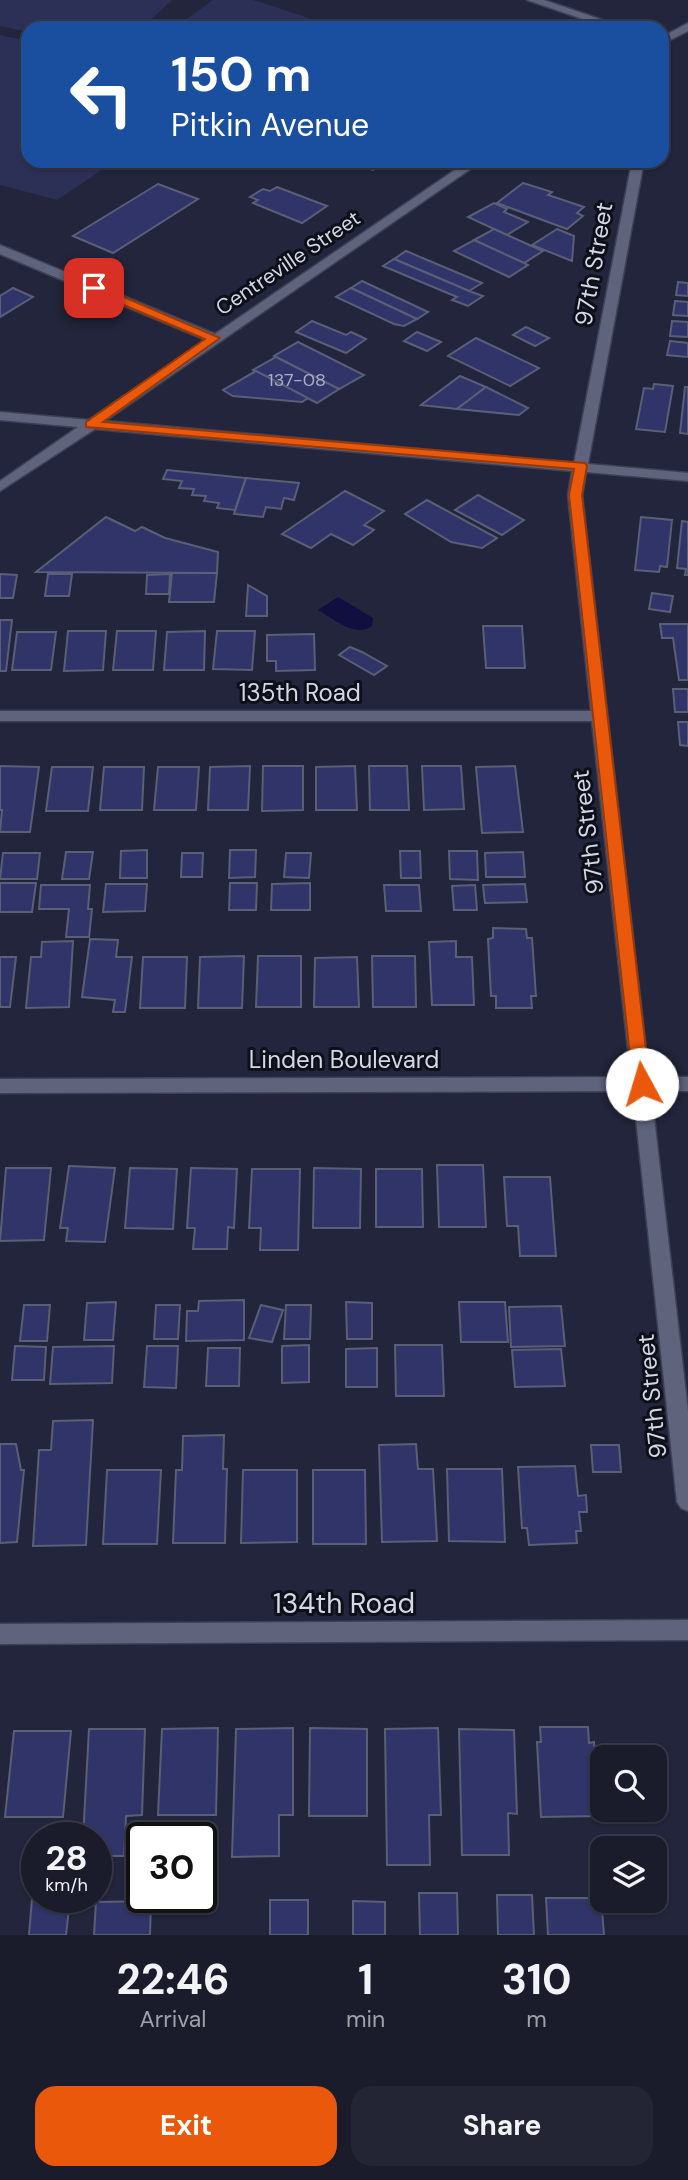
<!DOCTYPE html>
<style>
:root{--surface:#1a1c2c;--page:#232534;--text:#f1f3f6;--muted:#9fa1a9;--line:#383a48;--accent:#ea580c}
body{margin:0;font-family:"DM Sans",sans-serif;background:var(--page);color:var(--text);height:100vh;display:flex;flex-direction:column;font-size:26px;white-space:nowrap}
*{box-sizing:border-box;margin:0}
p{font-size:23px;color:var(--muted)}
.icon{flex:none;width:38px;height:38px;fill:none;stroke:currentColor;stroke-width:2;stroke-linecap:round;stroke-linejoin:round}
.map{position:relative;height:1935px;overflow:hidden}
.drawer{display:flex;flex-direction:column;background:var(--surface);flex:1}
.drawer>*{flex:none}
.top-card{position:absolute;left:21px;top:21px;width:648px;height:147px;border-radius:21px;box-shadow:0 2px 5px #0004,0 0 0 2px var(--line);background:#1a4fa0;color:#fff;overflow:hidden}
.tools{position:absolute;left:590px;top:1745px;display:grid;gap:14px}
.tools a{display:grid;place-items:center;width:77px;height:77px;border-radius:14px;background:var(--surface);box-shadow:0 2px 5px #0004,0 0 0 2px var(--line);font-size:35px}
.speed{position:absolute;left:21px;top:1822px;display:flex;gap:14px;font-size:35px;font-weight:700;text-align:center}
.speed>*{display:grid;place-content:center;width:91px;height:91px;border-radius:50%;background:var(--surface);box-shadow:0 2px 5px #0004,0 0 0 2px var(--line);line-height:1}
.speed small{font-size:18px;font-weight:400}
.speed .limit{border:4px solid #111;border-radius:10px;background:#fff;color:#111}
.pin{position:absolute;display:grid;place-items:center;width:60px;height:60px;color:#fff;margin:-30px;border-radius:14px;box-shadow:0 4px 10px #0006}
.me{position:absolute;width:77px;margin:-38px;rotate:354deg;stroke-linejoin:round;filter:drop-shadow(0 0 5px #0008)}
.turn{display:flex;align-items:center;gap:24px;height:147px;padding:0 35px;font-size:32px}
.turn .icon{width:91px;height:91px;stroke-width:2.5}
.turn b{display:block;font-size:49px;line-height:60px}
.eta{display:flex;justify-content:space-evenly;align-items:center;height:119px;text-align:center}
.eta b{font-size:42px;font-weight:700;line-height:49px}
.cta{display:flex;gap:14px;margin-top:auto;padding:14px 35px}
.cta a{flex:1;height:80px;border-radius:21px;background:var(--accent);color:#fff;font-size:28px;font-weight:700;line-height:80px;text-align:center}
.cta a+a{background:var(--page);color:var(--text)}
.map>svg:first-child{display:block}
</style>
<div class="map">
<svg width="688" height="1935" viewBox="0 0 688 1935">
<rect width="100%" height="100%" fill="#22253b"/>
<g fill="#2c3056">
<path d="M0 0H172L142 28H28V32L0 26Z"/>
<path d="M213 0H253L315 20 314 28H174Z"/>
<path d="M0 35 28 41V161H115L57 200 0 185Z"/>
</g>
<path fill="#110e40" d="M338 597 373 618 372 626C355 638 334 619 318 610Z"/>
<g fill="#303469" stroke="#5a5e77" stroke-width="2">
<path d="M347 161H387L373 170Z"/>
<path d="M523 183 552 192 548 195 584 207 577 213 583 216 567 229 497 203Z"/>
<path d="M158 184 198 199 113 253 73 236Z"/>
<path d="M277 187 327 206 302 223 253 203 258 200 250 197 263 189 270 191Z"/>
<path d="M494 203 507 209 504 212 528 222 507 235 468 217Z"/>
<path d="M494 229 507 235 543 251 524 263 474 240Z"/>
<path d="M557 229 574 236 572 261 532 245Z"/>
<path d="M474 240 524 263 528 265 509 277 454 251Z"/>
<path d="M406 251 482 283 469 291 394 259Z"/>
<path d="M394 259 469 291 483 296 468 306 452 300 457 297 383 266Z"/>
<path d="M362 281 428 312 417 319 351 288Z"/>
<path d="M678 282 688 283V296L676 295Z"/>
<path d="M13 288 33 297 0 317V296Z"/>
<path d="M351 288 417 319 404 326 394 324 336 297Z"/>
<path d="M675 301 688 302V316L673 315Z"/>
<path d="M312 321 346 335 351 332 366 339 346 353 296 332Z"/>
<path d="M672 321 688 322V337L670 336Z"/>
<path d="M526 327 549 338 535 346 513 335Z"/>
<path d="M417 332 441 342 427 351 404 341Z"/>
<path d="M476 338 539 368 510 386 448 356Z"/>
<path d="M670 341 688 343V357L667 355Z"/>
<path d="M298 342 364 375 339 389 274 356Z"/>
<path d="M276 357 339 389 317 403 253 370Z"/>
<path d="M256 371 308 398 302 402 233 396 223 390Z"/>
<path d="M460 376 486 387 457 409 421 405Z"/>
<path d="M654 384 673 386 665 432 636 429 644 388 653 389Z"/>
<path d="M486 387 528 408 519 415 457 409Z"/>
<path d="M685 387H688V434L680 433Z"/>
<path d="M167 470 246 478 235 510 217 508 219 503 204 501 206 496 192 495 194 489 179 488 182 481 163 479Z"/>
<path d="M246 478 299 483 294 500 284 498 281 509 266 507 263 517 234 514Z"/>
<path d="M345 491 384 511 364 525 374 530 353 545 331 534 311 548 282 534Z"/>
<path d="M478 495 524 520 502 535 455 510Z"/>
<path d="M427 500 497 538 482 548 451 542 405 514Z"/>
<path d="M106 517 135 531 142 527 165 538 218 552 217 573 36 572Z"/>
<path d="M641 517 672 520 667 567 660 566 659 572 635 570Z"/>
<path d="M682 521 688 522V575H685L686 569 677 568Z"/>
<path d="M172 573H217L214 602H169Z"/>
<path d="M0 574 17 575 13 598H0Z"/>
<path d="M48 574H72L69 596H45Z"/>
<path d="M170 574 169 594H146L147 575Z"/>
<path d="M248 585 267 596V616H246Z"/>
<path d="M652 593 673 596 670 612 649 609Z"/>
<path d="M0 620H12L6 671H0Z"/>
<path d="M660 624H688V680H679L673 638H662Z"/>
<path d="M483 626H522L525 668H486Z"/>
<path d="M68 631H106L103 670 64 671Z"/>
<path d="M117 631H156L153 670H113Z"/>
<path d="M205 631 204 670H164L167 632Z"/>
<path d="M217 631H255L252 670 213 669Z"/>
<path d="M17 632H56L51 670H12Z"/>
<path d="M314 634 315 670 276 671V661H267V635Z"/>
<path d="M350 647 362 652 387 666 374 675 339 655Z"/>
<path d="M673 689H688V712H675Z"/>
<path d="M678 722H688V746L680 745Z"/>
<path d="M0 766 39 767 30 832H0L2 810H0Z"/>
<path d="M250 766 248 810H208L210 767Z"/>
<path d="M263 766H303V810L262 811Z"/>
<path d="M355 766 357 810H316V767Z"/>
<path d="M369 766H407L409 810H370Z"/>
<path d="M422 766H461L464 809 424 810Z"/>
<path d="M515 766 523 832 482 833 476 767Z"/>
<path d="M52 767H93L88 811H46Z"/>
<path d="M104 767H144L142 810H100Z"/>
<path d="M158 767H199L196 810H154Z"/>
<path d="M147 850V878H120L121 851Z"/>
<path d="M230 850H256L255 877 229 878Z"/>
<path d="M400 851H420L421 878H401Z"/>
<path d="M449 851H477L478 880 450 879Z"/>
<path d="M66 852H93L89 879H62Z"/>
<path d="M523 852 525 877H486L485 853Z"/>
<path d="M3 853H40L37 879H0Z"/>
<path d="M182 853H203L202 877H181Z"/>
<path d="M286 853H311L309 878 284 877Z"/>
<path d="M0 883H36L32 912H0Z"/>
<path d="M230 883H257L256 910H229Z"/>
<path d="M310 883V910H271L272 884Z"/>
<path d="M106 884H147L145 911 103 912Z"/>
<path d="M525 884 527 902 485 903 483 885Z"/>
<path d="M41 885H90L88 909H92L89 937H66L69 909H39Z"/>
<path d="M384 885H419L421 911H386Z"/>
<path d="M475 885 477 910H454L452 886Z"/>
<path d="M493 928 526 929 527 938H532L536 996H531L532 1008H496V996H491L488 939 493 938Z"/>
<path d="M90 939 118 940 116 957H132L125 1012H113L115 1000 82 997Z"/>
<path d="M73 941 69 1007 26 1008 31 957H41L42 942Z"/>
<path d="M456 941V957H472L474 1005H432L429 942Z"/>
<path d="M244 956 242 1008H198L200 957Z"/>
<path d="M258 956H301V1007H256Z"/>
<path d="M372 956H415L416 1007H373Z"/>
<path d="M0 957H16L10 1007H0Z"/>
<path d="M143 957H187L185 1008H140Z"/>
<path d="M357 957 359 1007H314L315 958Z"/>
<path d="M437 1165H483L486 1227H439Z"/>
<path d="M69 1166 115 1168 105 1242 66 1241 68 1228H60Z"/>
<path d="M6 1168H51L44 1240 0 1241Z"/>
<path d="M130 1168 177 1169 173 1229 125 1228Z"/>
<path d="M191 1168 237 1169 234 1228 228 1227 227 1249H193L195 1228H187Z"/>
<path d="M314 1168 361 1169 360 1228H313Z"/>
<path d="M252 1169H300L298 1250H260L261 1228H249Z"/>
<path d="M376 1169H422L423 1227H376Z"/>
<path d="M504 1177H550L556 1256H520L518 1226H507Z"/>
<path d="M244 1300V1340L186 1341 187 1311H198L199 1301Z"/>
<path d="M116 1302 113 1340H84L87 1303Z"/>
<path d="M346 1302 372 1303V1339H347Z"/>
<path d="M459 1302H505L508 1342H461Z"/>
<path d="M24 1305H50L47 1341H20Z"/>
<path d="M156 1305H180L178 1339H154Z"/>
<path d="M261 1305 283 1310 272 1342 249 1338Z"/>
<path d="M286 1305H311L310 1339H284Z"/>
<path d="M561 1306 565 1346 511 1347 509 1307Z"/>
<path d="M309 1345V1382L282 1383V1346Z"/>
<path d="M395 1345H442L444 1396H396Z"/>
<path d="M15 1346 46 1347 44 1380H12Z"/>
<path d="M114 1346 112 1383 50 1384 53 1347Z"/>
<path d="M147 1346H178L176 1388 144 1387Z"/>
<path d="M208 1348H240L239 1386H206Z"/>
<path d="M377 1348V1387H346V1349Z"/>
<path d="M561 1349 565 1386 515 1387 512 1350Z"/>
<path d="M93 1420 86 1545 33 1546 39 1450H51L53 1421Z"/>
<path d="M224 1435 223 1469H227L225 1543H173L176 1470H182L183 1436Z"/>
<path d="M0 1444H16L21 1470H24L17 1542 0 1543Z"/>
<path d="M416 1444 418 1469H433L437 1541 382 1542 379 1445Z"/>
<path d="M591 1445H619L621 1472H593Z"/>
<path d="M575 1466 578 1496 586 1495 587 1512H579L581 1531H576L577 1543 529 1545 527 1528H522L518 1467Z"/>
<path d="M447 1469H502L505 1542 449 1541Z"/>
<path d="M107 1470H161L157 1544H103Z"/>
<path d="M243 1470H297V1542L241 1543Z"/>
<path d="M313 1470H365L366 1544H313Z"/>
<path d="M540 1727H588L589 1743 594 1742 600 1816 541 1817 537 1742H541Z"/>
<path d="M218 1728 216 1815H158L162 1729Z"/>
<path d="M293 1728V1815H279V1856L232 1857 236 1729Z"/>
<path d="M310 1728 367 1729V1816H309Z"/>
<path d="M438 1728 441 1815H429L430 1865H387L385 1729Z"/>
<path d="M89 1729H145L142 1815 126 1816 124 1856H96V1838H83Z"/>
<path d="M459 1729 514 1730 517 1814 508 1813 509 1855H462Z"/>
<path d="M14 1731H71L63 1817H5Z"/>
<path d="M419 1893H457L458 1935H420Z"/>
<path d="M497 1895H532L534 1935H498Z"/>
<path d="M546 1898H601L604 1935H548Z"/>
<path d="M32 1899 70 1900 66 1935H29Z"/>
<rect x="270" y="1900" width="38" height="35"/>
<path d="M151 1901 150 1935H94L96 1902Z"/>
<path d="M353 1901 385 1902V1935H353Z"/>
</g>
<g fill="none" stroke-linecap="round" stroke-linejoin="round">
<g stroke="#3e4156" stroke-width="3">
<g id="minor">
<path d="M527 0H544L626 28H609Z"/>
<path d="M688 23V31L662 44V37Z"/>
<path d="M468 161H482L105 421 574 463 632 161H644L588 464 688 473V481L586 472 582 495 649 1077H688V1091H651L688 1411V1511L681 1508 677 1502 633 1091 0 1093V1079L631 1077 592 721H0V711H591L568 495 572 471 95 429 0 491V481L78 427 0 420V412L89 420 206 340 0 254V245L215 334Z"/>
<path d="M688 1620V1640L0 1644V1624Z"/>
</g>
</g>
<use href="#minor" fill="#5f637c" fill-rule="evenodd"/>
</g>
<path fill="#ea580c" stroke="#983908" stroke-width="2" d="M90 286H98L220 338 103 422 585 463 587 466 582 495 650 1084 647 1089 642 1090 633 1084 569 495 574 469 86 427V422L205 339 90 291Z"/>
<g text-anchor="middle" stroke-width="6" stroke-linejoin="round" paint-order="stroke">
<g font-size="18" fill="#abaec7">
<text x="297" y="386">137-08</text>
</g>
<g font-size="21" fill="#d4d7e6" stroke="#0d0f19">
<text transform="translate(288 263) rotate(-34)" y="7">Centreville Street</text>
</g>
<g font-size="24" fill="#d4d7e6" stroke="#0d0f19">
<text transform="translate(594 264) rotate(-80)" y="8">97th Street</text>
<text x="300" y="701">135th Road</text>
<text transform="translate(588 832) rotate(-97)" y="8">97th Street</text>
<text x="344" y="1068">Linden Boulevard</text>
<text transform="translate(652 1396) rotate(-96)" y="8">97th Street</text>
</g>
<g font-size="28" fill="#d4d7e6" stroke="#0d0f19">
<text x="344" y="1613">134th Road</text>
</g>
</g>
</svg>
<div class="tools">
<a><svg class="icon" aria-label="search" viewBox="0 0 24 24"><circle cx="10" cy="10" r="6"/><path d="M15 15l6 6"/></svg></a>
<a><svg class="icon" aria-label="layers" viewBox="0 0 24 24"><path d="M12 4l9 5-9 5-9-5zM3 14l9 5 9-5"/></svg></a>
</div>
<div class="speed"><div>28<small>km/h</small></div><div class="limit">30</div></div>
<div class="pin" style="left:94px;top:288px;background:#d93025"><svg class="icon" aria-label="arrive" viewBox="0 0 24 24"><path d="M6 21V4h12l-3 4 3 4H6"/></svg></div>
<svg class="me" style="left:642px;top:1084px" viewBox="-20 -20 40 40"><circle r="19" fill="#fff"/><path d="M0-13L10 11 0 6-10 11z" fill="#ea580c"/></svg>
<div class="top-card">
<div class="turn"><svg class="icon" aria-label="left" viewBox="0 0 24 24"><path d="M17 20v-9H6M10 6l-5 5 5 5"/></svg><div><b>150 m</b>Pitkin Avenue</div></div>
</div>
</div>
<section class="drawer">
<div class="eta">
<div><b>22:46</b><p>Arrival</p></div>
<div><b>1</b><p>min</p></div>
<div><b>310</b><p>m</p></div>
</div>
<div class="cta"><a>Exit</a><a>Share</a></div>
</section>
